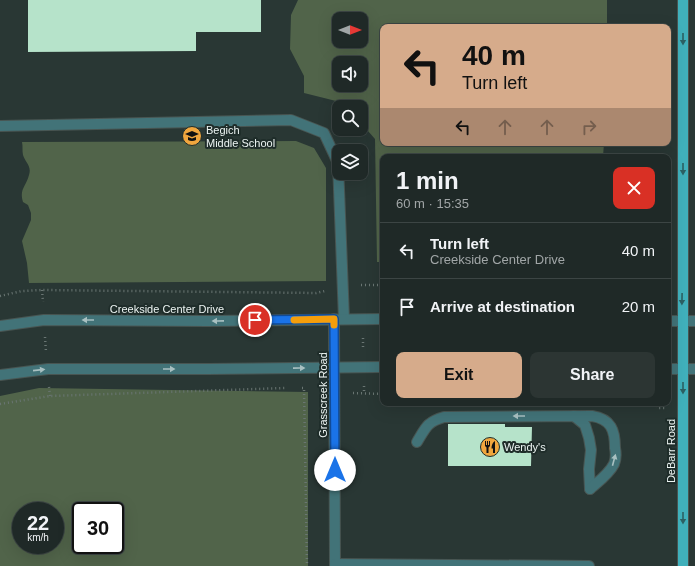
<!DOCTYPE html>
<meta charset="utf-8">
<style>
:root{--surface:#1f2927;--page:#2c3533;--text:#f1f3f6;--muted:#a1a6a7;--line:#3c4544;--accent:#d6ab8b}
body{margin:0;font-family:Helvetica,sans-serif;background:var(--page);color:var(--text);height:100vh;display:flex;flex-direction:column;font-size:15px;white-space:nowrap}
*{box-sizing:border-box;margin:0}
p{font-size:13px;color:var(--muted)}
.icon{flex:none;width:22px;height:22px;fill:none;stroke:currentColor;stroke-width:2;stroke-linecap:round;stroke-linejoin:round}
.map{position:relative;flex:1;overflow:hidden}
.panel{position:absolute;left:380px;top:154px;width:291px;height:252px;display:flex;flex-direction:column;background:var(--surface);border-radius:8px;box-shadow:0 4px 16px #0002,0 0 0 1px var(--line)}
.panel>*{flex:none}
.banner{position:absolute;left:380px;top:24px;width:291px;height:122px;border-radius:8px;box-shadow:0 4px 16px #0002,0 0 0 1px var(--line);background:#d6ab8b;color:#111;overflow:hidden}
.needle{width:26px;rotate:90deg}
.controls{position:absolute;left:332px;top:12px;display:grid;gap:8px}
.controls a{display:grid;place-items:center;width:36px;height:36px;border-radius:8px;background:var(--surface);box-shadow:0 4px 16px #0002,0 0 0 1px var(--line);font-size:20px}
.speed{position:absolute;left:12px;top:502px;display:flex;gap:8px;font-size:20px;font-weight:700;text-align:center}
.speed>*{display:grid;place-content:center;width:52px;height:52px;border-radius:50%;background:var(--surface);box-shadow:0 4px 16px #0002,0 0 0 1px var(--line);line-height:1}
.speed small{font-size:10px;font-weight:400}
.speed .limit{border:2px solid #111;border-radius:6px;background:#fff;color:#111}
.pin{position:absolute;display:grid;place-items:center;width:34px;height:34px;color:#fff;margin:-17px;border:2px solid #fff;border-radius:50%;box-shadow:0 1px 4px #0007}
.me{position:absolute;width:44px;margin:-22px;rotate:0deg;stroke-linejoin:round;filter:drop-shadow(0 0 3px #0008)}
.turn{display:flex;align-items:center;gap:14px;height:84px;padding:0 16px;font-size:18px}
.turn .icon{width:52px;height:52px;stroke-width:2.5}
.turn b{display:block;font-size:28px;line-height:34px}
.lanes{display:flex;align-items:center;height:38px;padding:0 16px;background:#0003;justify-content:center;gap:20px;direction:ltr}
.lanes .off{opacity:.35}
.round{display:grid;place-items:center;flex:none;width:42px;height:42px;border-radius:8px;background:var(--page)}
.overview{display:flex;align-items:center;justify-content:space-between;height:68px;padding:0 16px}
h1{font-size:24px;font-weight:600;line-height:30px}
.cta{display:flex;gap:8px;margin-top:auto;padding:8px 16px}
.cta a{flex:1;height:46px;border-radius:8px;background:var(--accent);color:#111;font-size:16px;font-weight:600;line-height:46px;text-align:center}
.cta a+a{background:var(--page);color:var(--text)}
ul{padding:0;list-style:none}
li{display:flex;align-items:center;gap:12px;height:56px;padding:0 16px;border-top:1px solid var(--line)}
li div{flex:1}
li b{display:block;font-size:15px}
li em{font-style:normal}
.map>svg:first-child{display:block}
</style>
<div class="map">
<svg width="695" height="566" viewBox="0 0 695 566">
<rect width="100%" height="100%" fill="#293734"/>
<g fill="#51644a" fill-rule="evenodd">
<path d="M298 0H607V27H383V143H604L603 157H383V262H377L375 139 361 123V107H348L344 103 304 93V76L290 49 291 15ZM339 19H361V41H339ZM339 63H361V85H339Z"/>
<path d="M296 141 314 148 326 168V281L29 283 27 263 22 241 31 220V213L28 205 23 202C19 189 26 187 29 175 32 166 25 162 23 155 22 151 23 146 22 142Z"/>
<path d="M39 388 308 392V566H0V396ZM21 511H55V545H21ZM81 511H115V545H81Z"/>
</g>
<g fill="#b6e3ca">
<path d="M28 0H261V32H196V51L28 52Z"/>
<path d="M448 424H505V427H532L531 466H448Z"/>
</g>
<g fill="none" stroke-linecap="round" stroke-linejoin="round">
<g stroke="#485552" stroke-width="12">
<g id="minor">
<path d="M0 126 291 120 324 133 338 163 344 319"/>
<path d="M334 319 335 566"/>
<path d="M668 321H695"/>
<path d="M0 326 44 320 208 321 383 319"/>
<path d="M668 369H695"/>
<path d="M0 375 48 369H208L383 367"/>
<path d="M574 416 585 425 589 438 591 450 589 469 590 489"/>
<path d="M417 442C426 427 427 422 444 417L592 416C611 419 615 430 615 448 616 453 616 459 614 464 609 474 598 482 590 489"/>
<path d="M335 564 589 566"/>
</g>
</g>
<g stroke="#485552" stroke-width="12">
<path id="major" d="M683 566V0"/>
</g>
<g stroke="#6a7673" stroke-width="2.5" stroke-dasharray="1 3" stroke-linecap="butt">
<path d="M361 285H383"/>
<path d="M42 290 43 302"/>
<path d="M0 296 22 291 42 290 316 293 325 291"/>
<path d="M45 337 46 352"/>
<path d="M363 338V349"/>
<path d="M364 386V394"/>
<path d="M49 387 50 396"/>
<path d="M302 388H304L307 566"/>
<path d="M353 393 383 394"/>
<path d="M653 403 659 408H665"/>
<path d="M0 404 50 396 285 388"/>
</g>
<use href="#minor" stroke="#427378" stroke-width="10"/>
<use href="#major" stroke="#40b0bb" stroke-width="10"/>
</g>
<defs><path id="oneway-solid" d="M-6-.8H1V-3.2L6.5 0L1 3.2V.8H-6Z"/></defs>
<g fill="#2c6164">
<use href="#oneway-solid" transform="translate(683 39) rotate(90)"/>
<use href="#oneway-solid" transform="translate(683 169) rotate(90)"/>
<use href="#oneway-solid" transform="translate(682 299) rotate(91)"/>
<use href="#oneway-solid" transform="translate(683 388) rotate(90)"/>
<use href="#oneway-solid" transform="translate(683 518) rotate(90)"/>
</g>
<g fill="#a8c0c1">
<use href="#oneway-solid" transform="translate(88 320) rotate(-180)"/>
<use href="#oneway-solid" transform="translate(218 321) rotate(179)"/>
<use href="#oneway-solid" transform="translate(299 368) rotate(-1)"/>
<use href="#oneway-solid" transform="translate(169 369)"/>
<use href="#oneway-solid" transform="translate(39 370) rotate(-6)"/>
<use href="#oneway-solid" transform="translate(519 416) rotate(180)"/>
<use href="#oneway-solid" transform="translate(614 460) rotate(-75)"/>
</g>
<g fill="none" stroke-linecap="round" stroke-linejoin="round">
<g stroke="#114b97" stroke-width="10">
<path id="route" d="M255 320 334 319 335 470"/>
</g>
<use href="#route" stroke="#1a73e8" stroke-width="7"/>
<path stroke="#f59e0b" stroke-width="7" d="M294 320 334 319V325"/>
</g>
<defs>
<g id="school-disc" transform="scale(1)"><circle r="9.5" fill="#f0a63e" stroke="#1f2d2a"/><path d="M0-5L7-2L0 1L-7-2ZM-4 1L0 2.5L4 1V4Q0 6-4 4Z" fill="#111"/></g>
<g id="restaurant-disc" transform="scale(1)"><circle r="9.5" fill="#f0a63e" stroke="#1f2d2a"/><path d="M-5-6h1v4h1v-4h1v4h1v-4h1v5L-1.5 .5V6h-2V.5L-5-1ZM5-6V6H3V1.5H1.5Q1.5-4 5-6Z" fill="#111"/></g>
</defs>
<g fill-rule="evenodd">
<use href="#school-disc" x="192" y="136"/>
<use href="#restaurant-disc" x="490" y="447"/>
</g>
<g text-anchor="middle" stroke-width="4" stroke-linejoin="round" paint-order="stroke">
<g font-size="11" fill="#ecf4f2" stroke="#1f2d2a" text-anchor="start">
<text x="206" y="134">Begich<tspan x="206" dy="13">Middle School</tspan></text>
<text x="504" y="451">Wendy's</text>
</g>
<g font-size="11" fill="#ecf4f2" stroke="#1f2d2a">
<text x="167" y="313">Creekside Center Drive</text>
<text transform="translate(323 395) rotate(-90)" y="4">Grasscreek Road</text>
<text transform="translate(671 451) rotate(-90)" y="4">DeBarr Road</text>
</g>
</g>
</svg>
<div class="controls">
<a><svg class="needle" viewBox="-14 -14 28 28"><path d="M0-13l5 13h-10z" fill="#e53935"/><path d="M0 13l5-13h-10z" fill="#a1a6a7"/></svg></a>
<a><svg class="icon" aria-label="sound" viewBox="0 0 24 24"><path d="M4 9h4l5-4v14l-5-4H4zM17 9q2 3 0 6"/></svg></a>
<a><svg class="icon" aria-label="search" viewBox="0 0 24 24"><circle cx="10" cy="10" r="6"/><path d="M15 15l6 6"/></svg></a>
<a><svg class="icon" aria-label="layers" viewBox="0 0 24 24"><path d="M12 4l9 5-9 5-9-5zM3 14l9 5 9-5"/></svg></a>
</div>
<div class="speed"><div>22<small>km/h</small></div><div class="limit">30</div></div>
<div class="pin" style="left:255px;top:320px;background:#d93025"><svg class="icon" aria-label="arrive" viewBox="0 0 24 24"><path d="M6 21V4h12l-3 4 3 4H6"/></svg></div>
<svg class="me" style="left:335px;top:470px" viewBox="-20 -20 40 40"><circle r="19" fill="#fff"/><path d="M0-13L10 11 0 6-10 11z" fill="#1a73e8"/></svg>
<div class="banner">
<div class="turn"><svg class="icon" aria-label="left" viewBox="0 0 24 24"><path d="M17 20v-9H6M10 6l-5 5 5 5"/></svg><div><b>40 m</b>Turn left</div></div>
<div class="lanes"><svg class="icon" aria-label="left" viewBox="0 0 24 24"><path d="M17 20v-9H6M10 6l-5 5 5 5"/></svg><svg class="icon off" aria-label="ahead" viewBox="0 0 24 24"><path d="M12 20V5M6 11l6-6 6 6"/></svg><svg class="icon off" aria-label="ahead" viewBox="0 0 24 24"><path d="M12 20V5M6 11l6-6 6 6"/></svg><svg class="icon off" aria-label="right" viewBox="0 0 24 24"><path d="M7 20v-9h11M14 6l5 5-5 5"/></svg></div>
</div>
<section class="panel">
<div class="overview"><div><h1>1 min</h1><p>60 m · 15:35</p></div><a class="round" style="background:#d93025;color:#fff"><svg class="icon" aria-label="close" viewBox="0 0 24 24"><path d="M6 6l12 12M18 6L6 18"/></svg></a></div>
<ul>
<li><svg class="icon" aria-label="left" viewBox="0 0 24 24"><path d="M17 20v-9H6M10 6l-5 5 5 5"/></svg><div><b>Turn left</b><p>Creekside Center Drive</p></div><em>40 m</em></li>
<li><svg class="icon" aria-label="arrive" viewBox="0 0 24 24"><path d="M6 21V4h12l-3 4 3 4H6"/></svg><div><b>Arrive at destination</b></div><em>20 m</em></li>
</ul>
<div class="cta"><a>Exit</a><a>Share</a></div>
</section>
</div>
